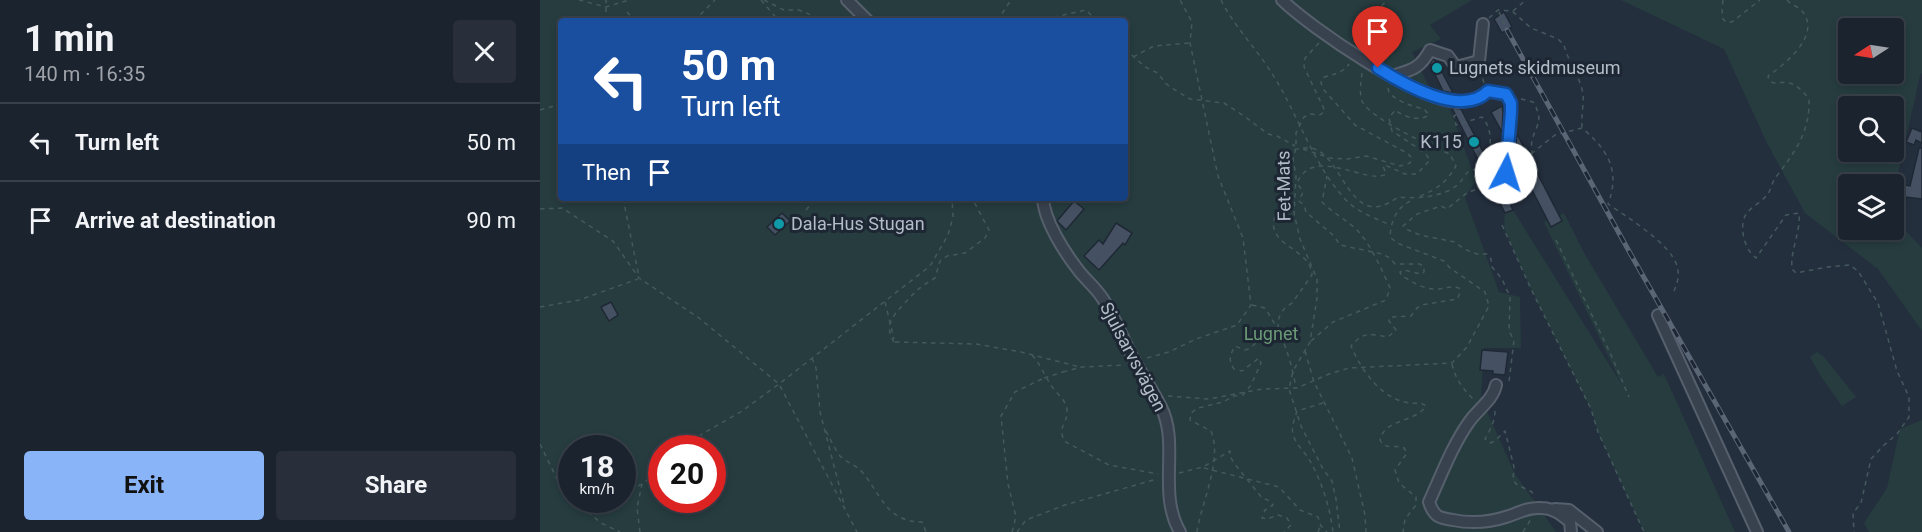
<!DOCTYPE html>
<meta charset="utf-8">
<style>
:root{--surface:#1b232e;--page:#282f3a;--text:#f1f3f6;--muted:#a0a4aa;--line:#39404a;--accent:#8ab4f8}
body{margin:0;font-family:Roboto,sans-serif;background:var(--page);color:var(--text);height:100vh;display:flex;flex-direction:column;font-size:22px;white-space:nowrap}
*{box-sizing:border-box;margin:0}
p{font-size:20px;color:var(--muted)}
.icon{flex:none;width:33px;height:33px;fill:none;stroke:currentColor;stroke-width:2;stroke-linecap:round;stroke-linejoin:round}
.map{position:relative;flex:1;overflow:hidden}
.details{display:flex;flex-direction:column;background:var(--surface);width:540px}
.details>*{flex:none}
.top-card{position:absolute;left:18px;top:18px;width:570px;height:183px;border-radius:6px;box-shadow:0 3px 9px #0003,0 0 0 2px var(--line);background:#1a4fa0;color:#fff;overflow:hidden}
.needle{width:39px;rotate:258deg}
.buttons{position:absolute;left:1298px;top:18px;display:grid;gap:12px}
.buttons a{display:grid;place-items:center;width:66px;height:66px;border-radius:6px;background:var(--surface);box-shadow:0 3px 9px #0003,0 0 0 2px var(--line);font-size:30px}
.speed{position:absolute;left:18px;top:435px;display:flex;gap:12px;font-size:30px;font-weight:700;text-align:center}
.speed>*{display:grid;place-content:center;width:78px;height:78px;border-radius:50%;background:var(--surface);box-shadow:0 3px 9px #0003,0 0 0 2px var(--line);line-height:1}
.speed small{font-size:15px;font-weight:400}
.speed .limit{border:9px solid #d22;background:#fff;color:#111}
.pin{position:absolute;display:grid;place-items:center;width:51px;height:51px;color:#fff;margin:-62px -26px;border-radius:50% 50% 50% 0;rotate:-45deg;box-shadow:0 0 6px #0007}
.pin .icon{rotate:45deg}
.me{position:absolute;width:66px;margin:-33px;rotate:5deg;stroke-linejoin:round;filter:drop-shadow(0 0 4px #0008)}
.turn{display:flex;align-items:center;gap:21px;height:126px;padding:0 24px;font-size:27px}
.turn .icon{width:78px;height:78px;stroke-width:2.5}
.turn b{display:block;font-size:42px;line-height:51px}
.then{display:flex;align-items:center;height:57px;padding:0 24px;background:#0003;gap:12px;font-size:22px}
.round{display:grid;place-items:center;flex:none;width:63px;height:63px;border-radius:6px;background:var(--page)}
.overview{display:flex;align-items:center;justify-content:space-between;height:102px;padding:0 24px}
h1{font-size:36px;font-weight:700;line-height:45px}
.action{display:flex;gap:12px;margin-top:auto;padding:12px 24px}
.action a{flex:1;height:69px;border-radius:6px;background:var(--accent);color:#111;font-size:24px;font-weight:700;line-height:69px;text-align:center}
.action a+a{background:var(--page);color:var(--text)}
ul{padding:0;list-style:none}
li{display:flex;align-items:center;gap:18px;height:78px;padding:0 24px;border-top:2px solid var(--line)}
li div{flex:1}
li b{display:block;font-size:22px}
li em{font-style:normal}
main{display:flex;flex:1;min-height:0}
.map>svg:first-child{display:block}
</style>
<main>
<section class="details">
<div class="overview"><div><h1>1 min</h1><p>140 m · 16:35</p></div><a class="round"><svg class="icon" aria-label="close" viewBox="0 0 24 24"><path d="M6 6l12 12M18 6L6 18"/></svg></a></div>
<ul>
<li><svg class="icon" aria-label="left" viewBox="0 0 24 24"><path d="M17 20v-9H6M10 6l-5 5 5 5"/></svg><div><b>Turn left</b></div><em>50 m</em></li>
<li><svg class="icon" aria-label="arrive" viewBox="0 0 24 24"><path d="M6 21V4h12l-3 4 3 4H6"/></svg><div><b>Arrive at destination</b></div><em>90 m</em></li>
</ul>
<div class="action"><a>Exit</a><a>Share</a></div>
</section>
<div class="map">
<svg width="1382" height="532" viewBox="0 0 1382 532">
<rect width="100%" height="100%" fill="#242f3e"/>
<g fill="#263c3f" fill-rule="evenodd">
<path d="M0 0H932L890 25 901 39 872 52 898 105 910 109 936 181 925 197 959 292 980 297 981 348H944L941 398 975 474 1016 532H0ZM21 21H585V198H21ZM32 448H82V500H32ZM122 448H172V500H122Z"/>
<path d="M1081 0H1382V73L1380 76 1353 195V184H1308V230H1353V217L1382 248V331L1338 269 1265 213 1227 143 1184 49ZM1308 28H1353V74H1308ZM1308 106H1353V152H1308Z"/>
<path d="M973 210 1082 385 1004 222 1024 213 1043 251 1118 377 1124 374 1195 532H1104L1058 432 1051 409 991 289 964 228 965 213Z"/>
<path d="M1277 352 1284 357 1316 397 1302 406 1280 375 1270 357Z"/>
<path d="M1382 420V532H1329L1324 523 1347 488 1360 429Z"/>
</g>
<g fill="#455162" stroke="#1f2835" stroke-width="1.5">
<path d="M964 12 972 27 962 33 954 19Z"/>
<path d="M893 59 898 63 903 62 905 68 901 70 913 93 903 91 890 64Z"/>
<path d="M962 106 963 112 962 132 951 112Z"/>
<path d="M912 108 921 109 973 210 965 213Z"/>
<path d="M1372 128 1382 132V143L1376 140 1374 145 1366 142Z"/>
<path d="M977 134 1022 221 1011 227 975 157Z"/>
<path d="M1379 148H1382V199L1366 197V201L1357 200 1359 184 1370 186Z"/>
<path d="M534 201 544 209 526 230 517 221Z"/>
<path d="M242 213 250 221 235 235 227 227Z"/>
<path d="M576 223 592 233 585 245 583 243 559 270 544 256 559 240 563 244Z"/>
<path d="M71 302 78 315 69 321 61 307Z"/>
<path d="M942 350 968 352 965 375 953 374V371L940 370Z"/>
</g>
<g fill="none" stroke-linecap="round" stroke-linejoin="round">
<g stroke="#565f6c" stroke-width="14">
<g id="minor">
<path d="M307 0 328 21"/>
<path d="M742 0C772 29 878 101 918 102 927 102 941 98 948 91L966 95 971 103V112L966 173"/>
<path d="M852 76C871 70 880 69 890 50L908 56 916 67 939 61 943 24"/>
<path d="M503 198C504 221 525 253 539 271 547 281 556 288 563 299 574 316 582 337 592 356 601 373 612 389 621 407 640 444 617 492 640 532"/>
<path d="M1118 315 1217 532"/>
<path d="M956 385C953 400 938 409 929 422 912 446 901 476 889 502 894 517 899 518 913 520 932 524 951 522 969 516 980 512 989 507 1001 508 1013 508 1021 514 1030 522L1031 532"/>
<path d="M1015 509 1029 510 1057 532"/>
</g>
</g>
<g stroke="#44595c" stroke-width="1.5" stroke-dasharray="4.5 4.5" stroke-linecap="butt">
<path d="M39 0 66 7 89 0"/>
<path d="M221 0 239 21"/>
<path d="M224 0 244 10H259L286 21 311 19"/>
<path d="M681 0C694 26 715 47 731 72 758 113 772 164 806 200 817 212 835 218 850 225"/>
<path d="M1183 0 1182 9 1183 19 1186 22H1192L1220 0"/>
<path d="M1247 0C1251 5 1258 6 1262 11 1282 35 1245 64 1228 76L1229 80 1233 83C1252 81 1257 84 1269 99 1270 132 1255 152 1236 177 1232 182 1231 189 1228 194 1222 202 1210 207 1205 216 1199 229 1205 250 1216 258L1246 215 1259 213C1261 232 1250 250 1252 269L1256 273 1287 267 1310 265 1318 271 1338 303 1357 371 1369 397V417L1357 434 1343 446 1331 459 1321 503 1313 513 1314 532"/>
<path d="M973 11 986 0"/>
<path d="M87 12 95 21"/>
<path d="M959 12 967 30"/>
<path d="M949 18 958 10 972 11 991 28 1018 39 1024 45C1028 62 1040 76 1043 94 1044 104 1041 116 1042 127"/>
<path d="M66 21V0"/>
<path d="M154 21 175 0"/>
<path d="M457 21 471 0"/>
<path d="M496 21 546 10 557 21"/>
<path d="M779 43 765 58 764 67 785 111 780 115 771 114 764 117 756 133V147L753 159 756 176 754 213 760 239 777 279V298L770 342 753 371 749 389 761 426 783 469 792 481 796 499 800 532"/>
<path d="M819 45 838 10 847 0"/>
<path d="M585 49 605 67 618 73 625 83 635 90 650 99 684 103 704 116 728 134 737 136 755 146"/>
<path d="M585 61 614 46 649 43"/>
<path d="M940 70 944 83"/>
<path d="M822 73C821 81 819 93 822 101 829 118 892 147 910 154L916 166C905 184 897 189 878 197"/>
<path d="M848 88 849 93C859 102 871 106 884 109L889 115C878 122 865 117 855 110L849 118 852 131 885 153 890 160 877 174H865L845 165 843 166 846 174C828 186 773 144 757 183L763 192 759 201 764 205 766 212 794 236 800 245 842 254 850 258 855 264H880L884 267V272L881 274 864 270 860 272 861 275C870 281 883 289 894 289 904 290 910 285 919 288L920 293 917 299 882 305 877 308 871 316 850 317 849 321 856 330 848 337C830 334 824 331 811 346 823 374 847 407 881 403L886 406C875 423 845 418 840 440 846 451 855 444 864 448L867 453 855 470 859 483 876 497V505L865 519 863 532"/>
<path d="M981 99 993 102C1004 120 997 123 992 140 991 145 992 150 992 155"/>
<path d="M0 110 21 104"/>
<path d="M763 149 790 158 807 159 826 156 860 166 870 163 872 158 867 153 815 125 784 90 781 83 782 78C793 74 802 74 809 64"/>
<path d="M977 165 1015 135 1042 128C1067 149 1081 170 1068 204 1087 217 1131 244 1137 266 1140 276 1137 285 1133 293"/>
<path d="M959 179 952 185 928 192 907 209 901 206 877 214 863 226 868 230 880 235 915 242 924 249 937 254H947L951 259 952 267 962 279 970 297 969 331 974 340 969 382 967 381"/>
<path d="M83 198 99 277"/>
<path d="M0 209 22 208 73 241 99 278 159 318 239 384 317 532"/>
<path d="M266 210 276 198"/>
<path d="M962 225 991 289 1051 409 1058 432 1104 532"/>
<path d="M1016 240 1072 357 1089 397"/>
<path d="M345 302 354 339"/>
<path d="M712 305 725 308C743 336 750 355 756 388"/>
<path d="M0 307 39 300 98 279"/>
<path d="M771 341 793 322 846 300 850 288C843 272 829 241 816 229 805 219 793 213 782 202L787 176"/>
<path d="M354 342C344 326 352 317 363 305 376 291 378 288 395 278L400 261 407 256 425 253 445 238 449 230 432 198"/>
<path d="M355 342 436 344 481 352 540 367"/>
<path d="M765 351 774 382 812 458 825 515 826 532"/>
<path d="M492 355C501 365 505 377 513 388 519 396 528 402 527 413 526 426 518 425 524 441L569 465 618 474"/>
<path d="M272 358 276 368 280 412 305 508"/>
<path d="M607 358 629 352 656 339 697 325 711 305 703 238 678 176 650 43 652 22 640 0"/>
<path d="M912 364C915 379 924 390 934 400"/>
<path d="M523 372 542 367 585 365"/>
<path d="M628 396 669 399 722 389 757 388 789 374 809 368 912 363 927 347 949 306 945 292 910 268 904 261 857 243 850 237C851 219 857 207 874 199"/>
<path d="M783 403 757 411C755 418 751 427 753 434 755 444 765 452 770 461 782 482 790 508 793 532"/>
<path d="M955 411C955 421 950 430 945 439L950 443 955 441 965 431 974 467 973 479 976 484 992 492 994 498"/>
<path d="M286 431C290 439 295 449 300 456 307 463 317 465 323 473 341 495 347 522 382 522L386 532"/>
<path d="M0 444 17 479 32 497"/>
<path d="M145 448 162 434 202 411 239 384 390 266 408 235 413 217 412 198"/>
<path d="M664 468 739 487 760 510 778 517 781 526 787 532"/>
<path d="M639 473 663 467 690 451V456L694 463 722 498 730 501 733 505 725 510 722 518 727 519 738 515 747 518 751 525 744 532"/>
<path d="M82 494 102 484 122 468"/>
<path d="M34 500 61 523 80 532"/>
<path d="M38 501 64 500"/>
<path d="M100 532 97 508 102 484"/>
<path d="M472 532 476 517 468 484 461 416 475 392 504 378"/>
<path d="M477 532 486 520 525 505 617 479"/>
<path d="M657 532C661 503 683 460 671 431L650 420 651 413 658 408 683 402 694 396 703 395 711 385 721 363 719 358 702 371 694 369C688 360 690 355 695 346L705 350 709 349 717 342 723 340H733L737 336 739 317 744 309 752 303 772 275C771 243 706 246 747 197L742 167 748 152C756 149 763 147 771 148 804 154 809 234 858 197 875 199 906 197 918 184 922 181 924 176 927 173 931 169 939 169 945 166 951 150 954 130 942 117L916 125 914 116 919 113"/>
<path d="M778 532 780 527"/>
<path d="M983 532 991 519"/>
</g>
<use href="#minor" stroke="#38414e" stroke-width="10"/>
<g stroke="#5a6575" stroke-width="5">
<path id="rail" d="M967 30 1090 253 1249 532"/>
</g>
<use href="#rail" stroke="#1d2633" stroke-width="3" stroke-dasharray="9" stroke-linecap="butt"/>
<path stroke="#44595c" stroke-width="1.5" stroke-dasharray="4.5 4.5" stroke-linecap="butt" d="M504 378 523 372"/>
</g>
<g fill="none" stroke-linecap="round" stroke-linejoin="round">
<g stroke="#114b97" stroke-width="15">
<path id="route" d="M838 68C863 84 922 118 948 91L966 94 971 103V112L966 173"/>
</g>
<use href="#route" stroke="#1a73e8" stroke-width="10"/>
</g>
<g fill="#0f9aa8" stroke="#1d2633" stroke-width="2">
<circle cx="897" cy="68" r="6"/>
<circle cx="934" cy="142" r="6"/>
<circle cx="239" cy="224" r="6"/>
</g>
<g text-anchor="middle" stroke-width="6" stroke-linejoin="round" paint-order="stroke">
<g font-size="18" fill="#b4bcc9" stroke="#1d2633" text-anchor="start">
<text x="909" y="74">Lugnets skidmuseum</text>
<text x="922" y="148" text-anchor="end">K115</text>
<text x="251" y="230">Dala-Hus Stugan</text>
</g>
<g font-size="18" fill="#b4bcc9" stroke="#1d2633">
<text transform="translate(744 186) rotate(-91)" y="6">Fet-Mats</text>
<text transform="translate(593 357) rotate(62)" y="6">Sjulsarvsvägen</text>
</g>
<g font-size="18" fill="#6b9a76" stroke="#1d2633">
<text x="731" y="340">Lugnet</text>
</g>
</g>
</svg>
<div class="buttons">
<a><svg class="needle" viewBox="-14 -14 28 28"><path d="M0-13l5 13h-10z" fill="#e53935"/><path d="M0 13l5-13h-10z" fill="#a0a4aa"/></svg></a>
<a><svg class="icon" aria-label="search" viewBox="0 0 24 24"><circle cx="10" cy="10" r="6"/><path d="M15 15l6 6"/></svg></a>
<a><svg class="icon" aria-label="layers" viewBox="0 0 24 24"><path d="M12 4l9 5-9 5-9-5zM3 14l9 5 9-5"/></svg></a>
</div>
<div class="speed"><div>18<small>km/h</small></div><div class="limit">20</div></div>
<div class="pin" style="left:838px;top:68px;background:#d93025"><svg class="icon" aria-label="arrive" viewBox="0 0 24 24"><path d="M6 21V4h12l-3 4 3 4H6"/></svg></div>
<svg class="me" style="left:966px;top:173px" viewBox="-20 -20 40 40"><circle r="19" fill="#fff"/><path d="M0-13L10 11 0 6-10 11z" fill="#1a73e8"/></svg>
<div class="top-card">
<div class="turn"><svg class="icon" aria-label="left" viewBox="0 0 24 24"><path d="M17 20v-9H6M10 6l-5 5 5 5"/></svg><div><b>50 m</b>Turn left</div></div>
<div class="then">Then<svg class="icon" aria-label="arrive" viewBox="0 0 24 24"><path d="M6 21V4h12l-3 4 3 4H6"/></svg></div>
</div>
</div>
</main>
